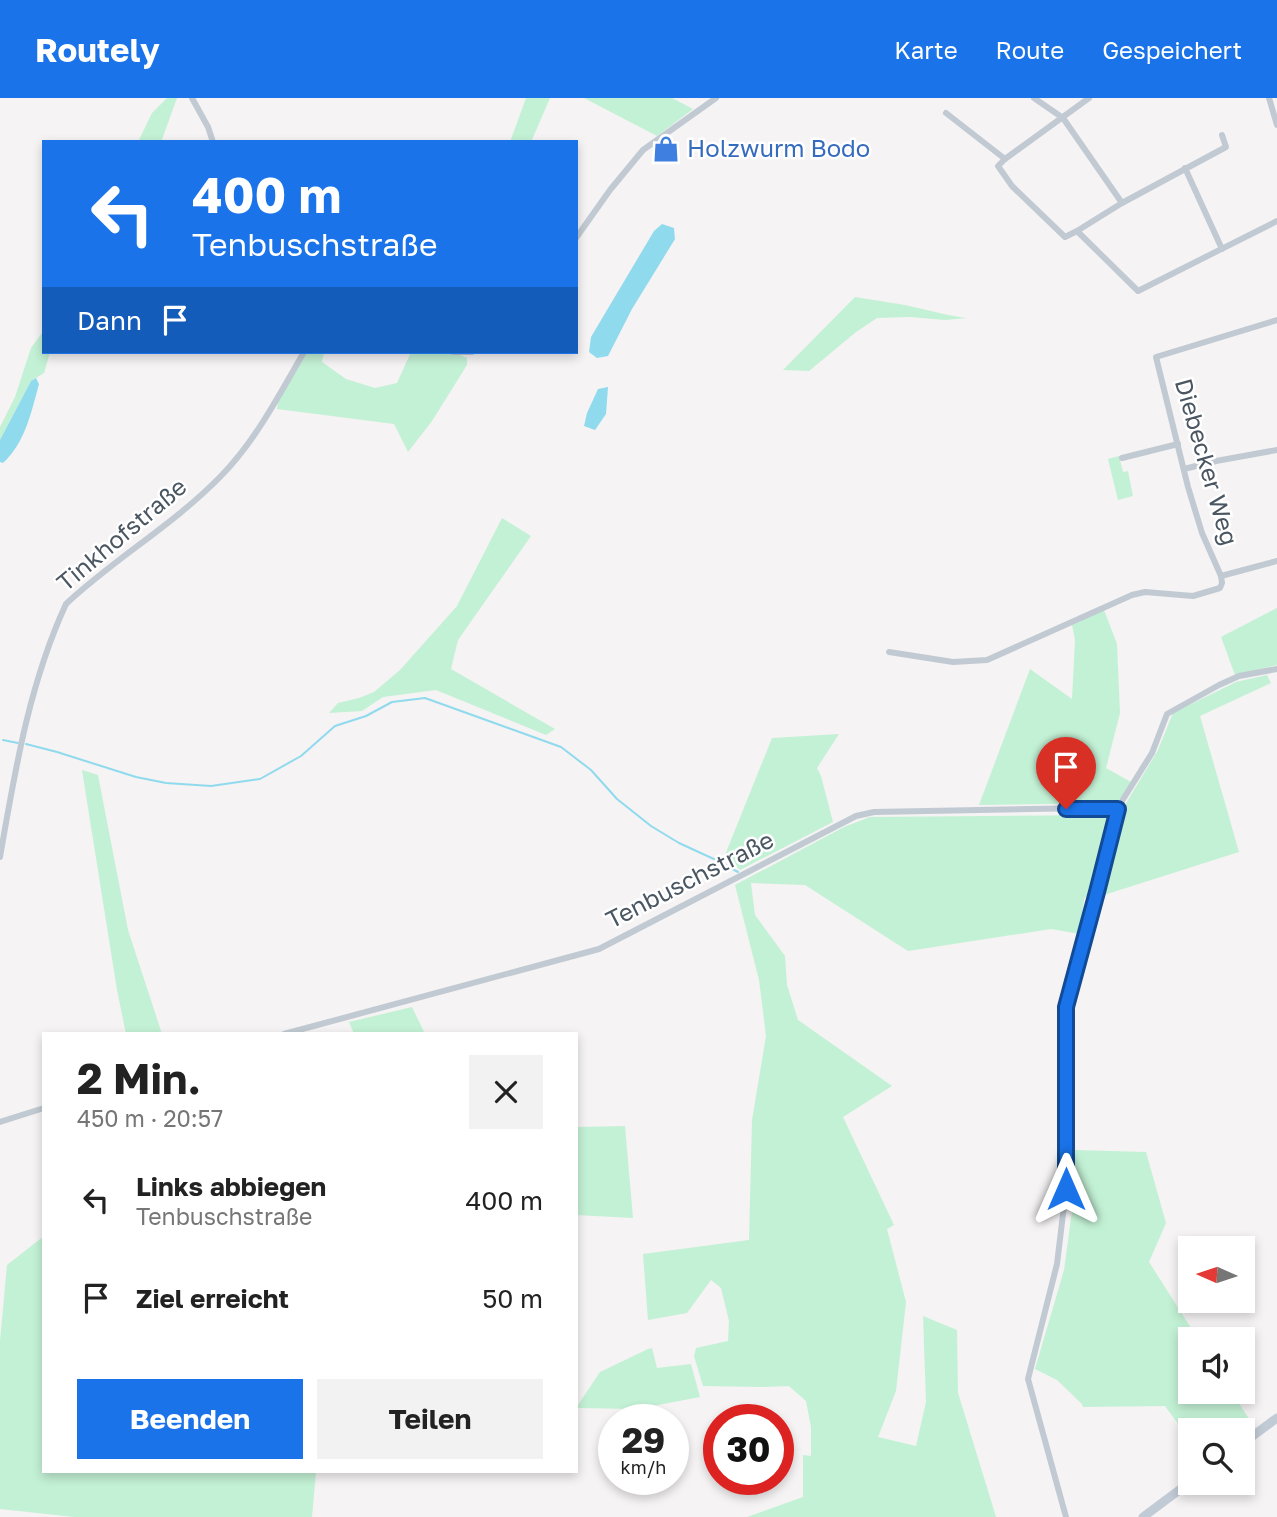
<!DOCTYPE html>
<html lang="de">
<meta charset="utf-8">
<style>
:root{--surface:#fff;--page:#f2f2f2;--text:#222;--muted:#767676;--accent:#1a73e8}
body{margin:0;font-family:"Golos Text",sans-serif;background:var(--page);color:var(--text);height:100vh;display:flex;flex-direction:column;font-size:26px;white-space:nowrap}
*{box-sizing:border-box;margin:0}
p{font-size:23px;color:var(--muted)}
.icon{flex:none;width:38px;height:38px;fill:none;stroke:currentColor;stroke-width:2;stroke-linecap:round;stroke-linejoin:round}
.map{position:relative;flex:1;overflow:hidden}
.side{position:absolute;left:42px;top:934px;width:536px;height:441px;display:flex;flex-direction:column;background:var(--surface);border-radius:0px;box-shadow:0 4px 10px #0003}
.side>*{flex:none}
.banner{position:absolute;left:42px;top:42px;width:536px;height:214px;border-radius:0px;box-shadow:0 4px 10px #0003;background:#1a73e8;color:#fff;overflow:hidden}
.needle{width:46px;rotate:273deg}
.controls{position:absolute;left:1178px;top:1138px;display:grid;gap:14px}
.controls a{display:grid;place-items:center;width:77px;height:77px;border-radius:0px;background:var(--surface);box-shadow:0 4px 10px #0003;font-size:35px}
.speed{position:absolute;left:598px;top:1306px;display:flex;gap:14px;font-size:35px;font-weight:700;text-align:center}
.speed>*{display:grid;place-content:center;width:91px;height:91px;border-radius:50%;background:var(--surface);box-shadow:0 4px 10px #0003;line-height:1}
.speed small{font-size:18px;font-weight:400}
.speed .limit{border:10px solid #d22;background:#fff;color:#111}
.pin{position:absolute;display:grid;place-items:center;width:60px;height:60px;color:#fff;margin:-72px -30px;border-radius:50% 50% 50% 0;rotate:-45deg;box-shadow:0 0 7px #0007}
.pin .icon{rotate:45deg}
.me{position:absolute;width:77px;margin:-38px;rotate:0deg;stroke-linejoin:round;filter:drop-shadow(0 0 5px #0008)}
.turn{display:flex;align-items:center;gap:24px;height:147px;padding:0 35px;font-size:32px}
.turn .icon{width:91px;height:91px;stroke-width:2.5}
.turn b{display:block;font-size:49px;line-height:60px}
.then{display:flex;align-items:center;height:66px;padding:0 35px;background:#0003;gap:14px;font-size:26px}
.round{display:grid;place-items:center;flex:none;width:74px;height:74px;border-radius:0px;background:var(--page)}
.headline{display:flex;align-items:center;justify-content:space-between;height:119px;padding:0 35px}
h1{font-size:42px;font-weight:700;line-height:52px}
.primary-button{display:flex;gap:14px;margin-top:auto;padding:14px 35px}
.primary-button a{flex:1;height:80px;border-radius:0px;background:var(--accent);color:#fff;font-size:28px;font-weight:700;line-height:80px;text-align:center}
.primary-button a+a{background:var(--page);color:var(--text)}
ul{padding:0;list-style:none}
li{display:flex;align-items:center;gap:21px;height:98px;padding:0 35px}
li div{flex:1}
li b{display:block;font-size:26px}
li em{font-style:normal}
header{display:flex;align-items:center;gap:42px;box-sizing:border-box;height:98px;padding:0 35px;background:var(--accent);color:#fff}
header strong{font-size:33px}
nav{display:flex;gap:38px;margin-inline-start:auto;font-size:24px}
.map>svg:first-child{display:block}
</style>
<header>
<strong>Routely</strong>
<nav><a>Karte</a><a>Route</a><a>Gespeichert</a></nav>
</header>
<div class="map">
<svg width="1277" height="1419" viewBox="0 0 1277 1419">
<rect width="100%" height="100%" fill="#f5f3f3"/>
<g fill="#c3f1d5">
<path d="M167 0H177L161 44H138L152 15Z"/>
<path d="M526 0H550L531 44H510Z"/>
<path d="M584 0H672L693 11 657 38Z"/>
<path d="M855 199 905 207 948 217 966 220 945 222 910 219 877 220 856 234 809 273 783 272Z"/>
<path d="M44 232V254H50L44 275 31 283 0 342V329L15 299 31 250Z"/>
<path d="M306 254H324L322 264 346 281 375 290 397 285 411 254C429 254 452 252 467 260V267L432 323 408 354 394 326 277 311 278 303Z"/>
<path d="M1119 358 1123 374 1128 373 1133 398 1118 402 1108 361Z"/>
<path d="M502 420 531 438 458 542 451 571 555 631 546 637 436 592 383 599 362 613 329 615 338 605 359 600 374 594 400 572 457 508Z"/>
<path d="M1277 510V567L1235 577 1221 539Z"/>
<path d="M1104 512 1117 546 1120 615 1106 670 1131 684 1117 705 979 707 1030 571 1072 601 1075 542 1072 527Z"/>
<path d="M1267 577 1271 585 1200 618 1239 754 1104 797 1122 712 1158 652 1173 615 1236 584Z"/>
<path d="M839 636 817 670 821 678 833 724 740 772 725 757 772 640Z"/>
<path d="M82 672 98 677 128 832 162 936H126L117 892Z"/>
<path d="M1109 717 1092 791 1084 801 1080 836 1051 831 908 853 805 787 751 785 755 817 785 858 787 887 798 922 892 988 843 1019 894 1127 887 1131 906 1204 896 1293 878 1339 916 1348 926 1304 923 1218 957 1232 958 1295 996 1419H747L803 1399V1357L811 1358V1329L806 1303 789 1288 763 1289 703 1288 694 1258 696 1250 728 1243 729 1223 721 1190 711 1182 687 1215 648 1222 643 1156 749 1142 752 1022 766 938 759 882 735 787 844 729 870 719Z"/>
<path d="M412 909 425 936H354L349 924Z"/>
<path d="M625 1028 633 1120 576 1117V1029Z"/>
<path d="M1074 1052 1146 1054 1166 1125 1149 1164 1198 1241H1190V1293H1231L1253 1327 1243 1336 1242 1332H1190V1342L1165 1308 1083 1309 1082 1306 1057 1282 1035 1271 1064 1172 1076 1083Z"/>
<path d="M44 1138V1374H316L312 1419H74L0 1411V1243L7 1167Z"/>
<path d="M652 1250 657 1270 691 1266 700 1299 637 1311 576 1310 600 1274 648 1251Z"/>
</g>
<g fill="#90daee">
<path d="M662 126 674 130 675 141 632 211 608 258 597 260 589 254 591 239 654 133Z"/>
<path d="M36 280 39 286C31 315 25 345 3 365L0 364V342L31 283Z"/>
<path d="M608 289 606 316 595 332 584 328 587 315 598 291Z"/>
</g>
<g fill="none" stroke-linecap="round" stroke-linejoin="round">
<g stroke="#90daee" stroke-width="2">
<path d="M3 642 18 645"/>
<path d="M26 646 57 654 136 679 166 685 211 688 260 681 301 658 335 628 366 618 392 604 425 600 561 649 591 672 617 701 651 728 679 745 716 762 738 774"/>
</g>
<g stroke="#c1cad2" stroke-width="6">
<path d="M192 0 208 29 213 44"/>
<path d="M1034 0 1063 20 1122 105"/>
<path d="M1269 0 1277 27"/>
<path d="M946 15 1005 61 1089 0"/>
<path d="M1005 61 998 68 1012 88 1065 139 1077 133 1138 193 1277 123"/>
<path d="M1185 70 1222 151"/>
<path d="M1077 133 1122 105 1226 49 1222 37"/>
<path d="M576 140 610 92 643 52 716 0"/>
<path d="M453 254H472"/>
<path d="M1122 360 1178 346"/>
<path d="M1184 371 1216 363 1277 352"/>
<path d="M1221 478 1277 463"/>
<path d="M889 554 953 564 987 562 1132 497 1145 494 1193 498 1220 490 1222 485 1221 478 1202 435 1188 389 1156 259 1277 222"/>
<path d="M0 759C15 673 29 586 66 506 114 461 173 427 220 379 255 344 279 297 304 254"/>
<path d="M284 936 599 851 856 718 874 714 1088 710 1117 711"/>
<path d="M0 1024 44 1010"/>
<path d="M1066 1419 1028 1281 1057 1166 1066 1091V909L1098 794 1117 711 1152 655 1167 616 1219 587 1239 578 1277 571"/>
</g>
<g stroke="#c1cbd6" stroke-width="9">
<path d="M1242 1346 1277 1320"/>
<path d="M1143 1419 1190 1384"/>
</g>
</g>
<g fill="none" stroke-linecap="round" stroke-linejoin="round">
<g stroke="#114b97" stroke-width="18">
<path id="route" d="M1066 711H1118L1097 794 1066 909V1091"/>
</g>
<use href="#route" stroke="#1a73e8" stroke-width="12"/>
</g>
<defs>
<g id="shop-bare" transform="scale(2.1)"><path d="M-5-2.5h2.3a2.7 3.5 0 0 1 5.4 0H5L5.5 6h-11ZM-1.5-2.5h3a1.5 2.3 0 0 0-3 0Z" fill="#3f7fe0" stroke="#fff" stroke-width="2.5" paint-order="stroke"/></g>
</defs>
<g fill-rule="evenodd">
<use href="#shop-bare" x="666" y="51"/>
</g>
<g text-anchor="middle" stroke-width="5" stroke-linejoin="round" paint-order="stroke">
<g font-size="24" fill="#366cbe" stroke="#fff" text-anchor="start">
<text x="687" y="59">Holzwurm Bodo</text>
</g>
<g font-size="24" fill="#4a5661" stroke="#fff">
<text transform="translate(1206 364) rotate(74)" y="8">Diebecker Weg</text>
<text transform="translate(122 437) rotate(-40)" y="8">Tinkhofstraße</text>
<text transform="translate(690 782) rotate(-27)" y="8">Tenbuschstraße</text>
</g>
</g>
</svg>
<div class="controls">
<a><svg class="needle" viewBox="-14 -14 28 28"><path d="M0-13l5 13h-10z" fill="#e53935"/><path d="M0 13l5-13h-10z" fill="#767676"/></svg></a>
<a><svg class="icon" aria-label="sound" viewBox="0 0 24 24"><path d="M4 9h4l5-4v14l-5-4H4zM17 9q2 3 0 6"/></svg></a>
<a><svg class="icon" aria-label="search" viewBox="0 0 24 24"><circle cx="10" cy="10" r="6"/><path d="M15 15l6 6"/></svg></a>
</div>
<div class="speed"><div>29<small>km/h</small></div><div class="limit">30</div></div>
<div class="pin" style="left:1066px;top:711px;background:#d93025"><svg class="icon" aria-label="arrive" viewBox="0 0 24 24"><path d="M6 21V4h12l-3 4 3 4H6"/></svg></div>
<svg class="me" style="left:1066px;top:1091px" viewBox="-20 -20 40 40"><path d="M0-17L14 15 0 8-14 15z" fill="#1a73e8" stroke="#fff" stroke-width="4"/></svg>
<div class="banner">
<div class="turn"><svg class="icon" aria-label="left" viewBox="0 0 24 24"><path d="M17 20v-9H6M10 6l-5 5 5 5"/></svg><div><b>400 m</b>Tenbuschstraße</div></div>
<div class="then">Dann<svg class="icon" aria-label="arrive" viewBox="0 0 24 24"><path d="M6 21V4h12l-3 4 3 4H6"/></svg></div>
</div>
<section class="side">
<div class="headline"><div><h1>2 Min.</h1><p>450 m · 20:57</p></div><a class="round"><svg class="icon" aria-label="close" viewBox="0 0 24 24"><path d="M6 6l12 12M18 6L6 18"/></svg></a></div>
<ul>
<li><svg class="icon" aria-label="left" viewBox="0 0 24 24"><path d="M17 20v-9H6M10 6l-5 5 5 5"/></svg><div><b>Links abbiegen</b><p>Tenbuschstraße</p></div><em>400 m</em></li>
<li><svg class="icon" aria-label="arrive" viewBox="0 0 24 24"><path d="M6 21V4h12l-3 4 3 4H6"/></svg><div><b>Ziel erreicht</b></div><em>50 m</em></li>
</ul>
<div class="primary-button"><a>Beenden</a><a>Teilen</a></div>
</section>
</div>
